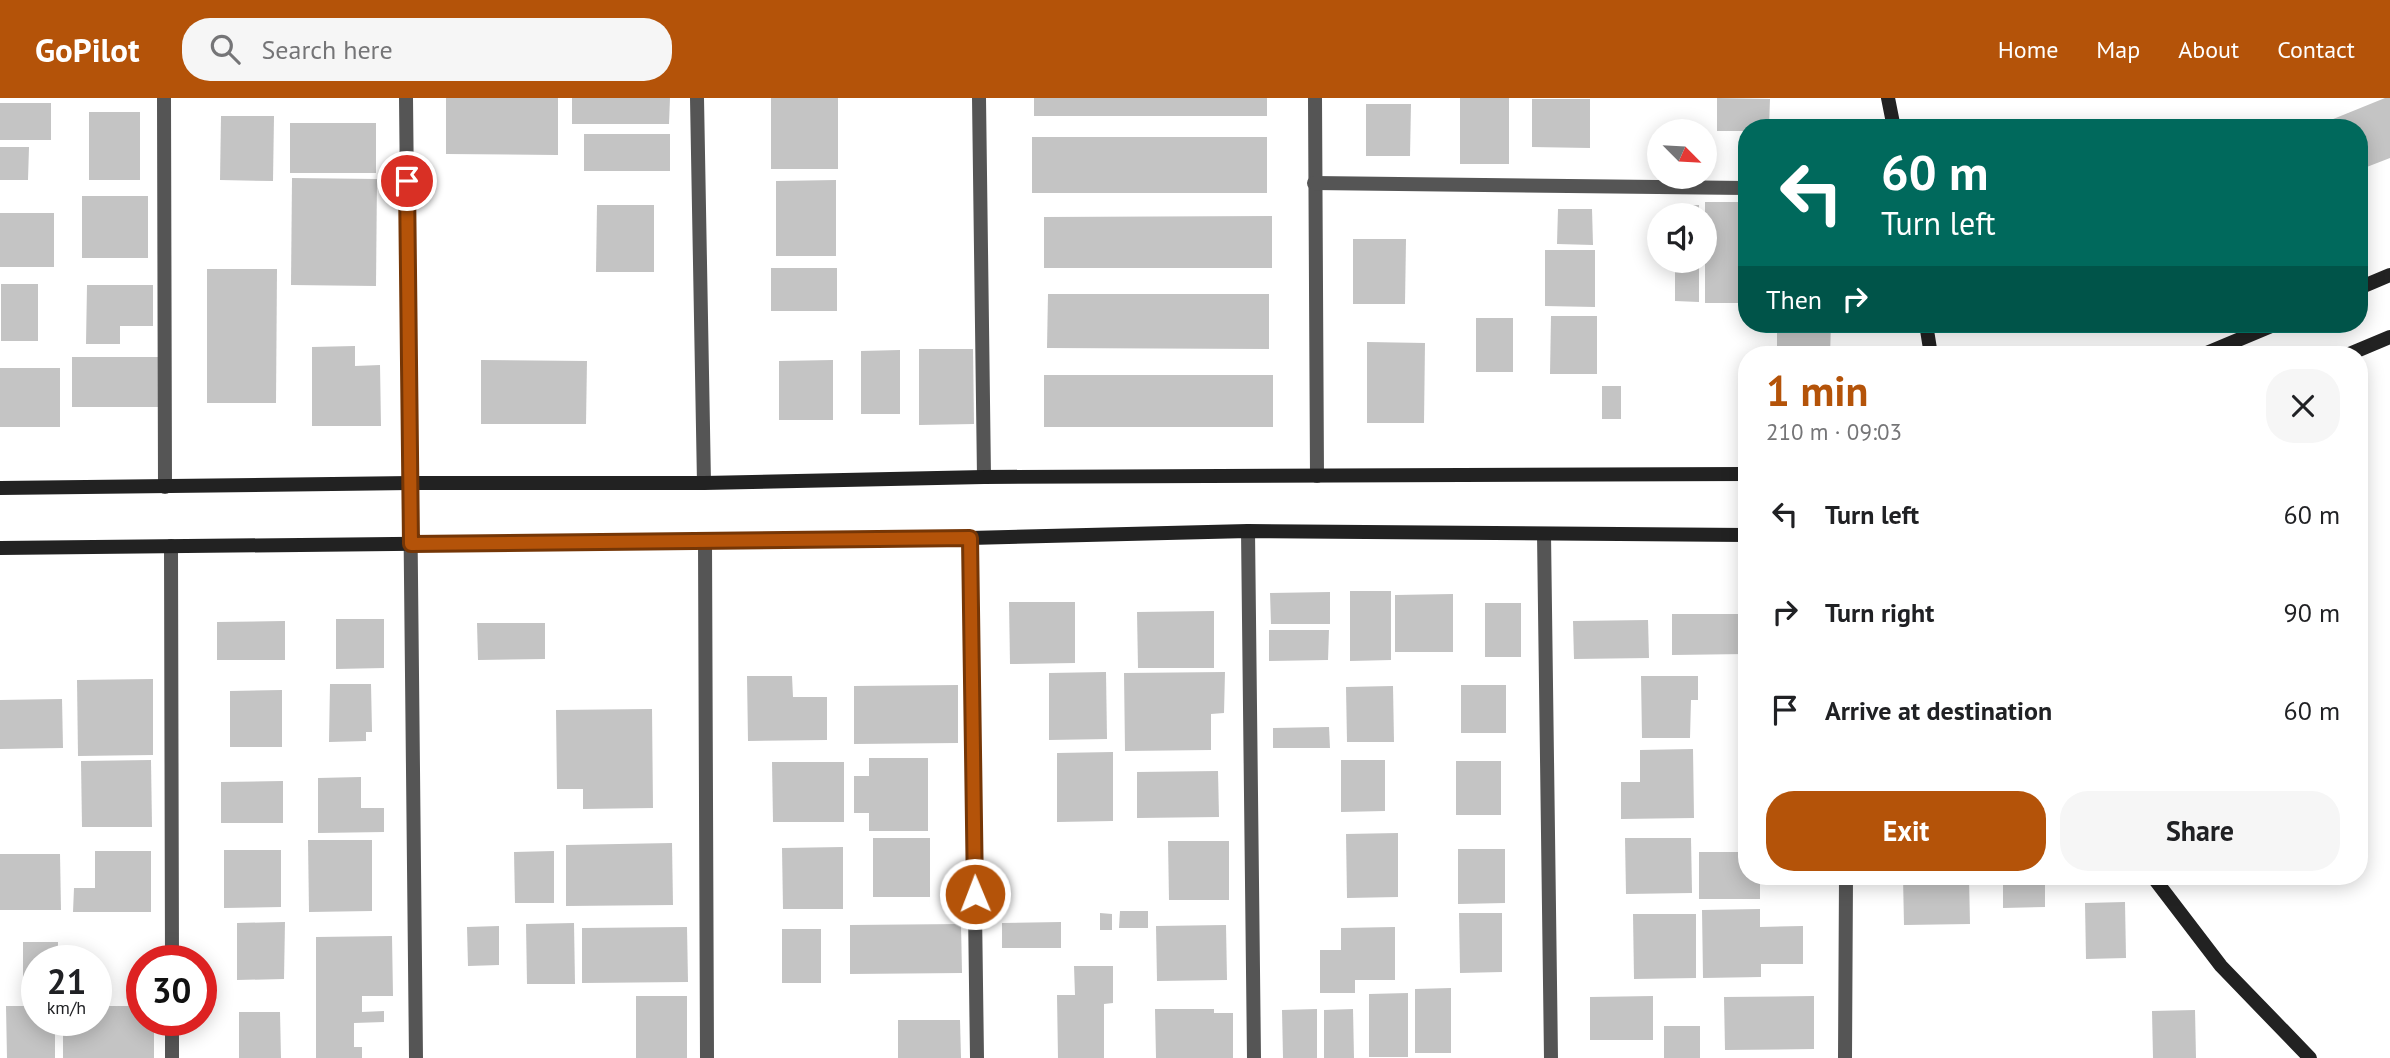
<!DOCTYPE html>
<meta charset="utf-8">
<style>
:root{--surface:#fff;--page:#f6f6f6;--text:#202124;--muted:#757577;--accent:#b45309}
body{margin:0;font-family:"PT Sans",sans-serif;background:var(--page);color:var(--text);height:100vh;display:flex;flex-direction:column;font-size:26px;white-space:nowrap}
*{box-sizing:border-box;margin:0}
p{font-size:23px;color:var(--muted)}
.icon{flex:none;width:38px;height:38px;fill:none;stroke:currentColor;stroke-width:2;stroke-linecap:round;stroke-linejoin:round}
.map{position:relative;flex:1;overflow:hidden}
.drawer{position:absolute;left:1738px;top:248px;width:630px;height:539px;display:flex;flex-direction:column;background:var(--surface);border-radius:28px;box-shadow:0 4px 18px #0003}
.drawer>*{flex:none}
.top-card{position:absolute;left:1738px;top:21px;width:630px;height:214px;border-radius:28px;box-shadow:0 4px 18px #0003;background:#00695c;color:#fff;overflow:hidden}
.needle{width:46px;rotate:114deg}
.controls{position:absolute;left:1647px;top:21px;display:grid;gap:14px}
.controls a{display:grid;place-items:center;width:70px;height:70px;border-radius:50%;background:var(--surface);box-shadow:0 4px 18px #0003;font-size:35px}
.speed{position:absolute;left:21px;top:847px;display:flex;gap:14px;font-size:35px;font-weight:700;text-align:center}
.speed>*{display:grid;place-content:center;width:91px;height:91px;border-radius:50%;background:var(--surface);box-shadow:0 4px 18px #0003;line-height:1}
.speed small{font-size:18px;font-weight:400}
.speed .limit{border:10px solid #d22;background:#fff;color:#111}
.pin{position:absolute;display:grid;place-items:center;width:60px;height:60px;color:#fff;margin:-30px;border:4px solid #fff;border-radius:50%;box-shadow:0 2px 7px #0007}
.me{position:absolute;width:77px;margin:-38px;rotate:359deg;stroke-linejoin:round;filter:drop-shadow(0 0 5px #0008)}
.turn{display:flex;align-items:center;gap:24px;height:147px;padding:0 28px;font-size:32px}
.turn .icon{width:91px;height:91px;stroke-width:2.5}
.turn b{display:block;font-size:49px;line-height:60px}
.then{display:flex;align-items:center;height:66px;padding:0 28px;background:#0003;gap:14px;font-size:26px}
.round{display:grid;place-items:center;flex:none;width:74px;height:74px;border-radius:28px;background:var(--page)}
.summary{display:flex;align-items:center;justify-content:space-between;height:119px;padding:0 28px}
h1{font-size:42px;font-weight:700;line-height:52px;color:var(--accent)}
.cta{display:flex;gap:14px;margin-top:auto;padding:14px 28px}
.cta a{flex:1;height:80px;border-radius:28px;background:var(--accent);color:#fff;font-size:28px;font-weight:700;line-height:80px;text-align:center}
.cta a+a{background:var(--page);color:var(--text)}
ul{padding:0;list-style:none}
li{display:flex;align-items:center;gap:21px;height:98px;padding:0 28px}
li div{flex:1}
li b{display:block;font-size:26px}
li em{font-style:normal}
header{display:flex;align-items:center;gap:42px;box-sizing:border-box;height:98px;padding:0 35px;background:var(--accent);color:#fff}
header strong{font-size:33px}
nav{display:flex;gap:38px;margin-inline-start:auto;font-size:24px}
.search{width:490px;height:63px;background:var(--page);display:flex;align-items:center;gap:18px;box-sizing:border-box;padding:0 24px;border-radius:28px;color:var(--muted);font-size:26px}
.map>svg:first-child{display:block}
</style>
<header>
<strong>GoPilot</strong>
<div class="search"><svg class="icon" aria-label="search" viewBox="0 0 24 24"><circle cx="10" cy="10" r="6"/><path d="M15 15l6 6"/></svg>Search here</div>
<nav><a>Home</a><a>Map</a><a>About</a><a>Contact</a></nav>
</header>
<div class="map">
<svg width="2390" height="960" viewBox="0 0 2390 960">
<rect width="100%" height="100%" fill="#fff"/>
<g fill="#c4c4c4">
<path d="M446 0H558V57L446 56Z"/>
<path d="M572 0H670L669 26H572Z"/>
<rect x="771" y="0" width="67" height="71"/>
<rect x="1034" y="0" width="233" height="18"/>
<rect x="1460" y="0" width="49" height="66"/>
<path d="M1717 0 1770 1 1769 30H1746V33H1717Z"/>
<path d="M2385 0H2390V60L2359 72V30H2311Z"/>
<path d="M1532 1H1590V50L1532 49Z"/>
<rect x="0" y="5" width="51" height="37"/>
<path d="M1366 6H1411L1410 58H1366Z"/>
<rect x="89" y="14" width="51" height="68"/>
<path d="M221 18H274L273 83 220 82Z"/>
<rect x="290" y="25" width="86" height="50"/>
<rect x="584" y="36" width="86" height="37"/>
<rect x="1032" y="39" width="235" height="56"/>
<path d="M0 49H29L28 82H0Z"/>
<path d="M292 80 377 81 376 188 291 187Z"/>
<path d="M836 82V158H776V83Z"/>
<rect x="82" y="98" width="66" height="62"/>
<path d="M1705 104H1740V176H1746V205H1705Z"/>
<path d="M597 107H654V174H596Z"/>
<rect x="1675" y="107" width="24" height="10"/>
<path d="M1558 111H1592L1593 147 1557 146Z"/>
<rect x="0" y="115" width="54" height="54"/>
<path d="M1272 118V170H1044V119Z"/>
<path d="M1353 141H1406L1405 206H1353Z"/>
<path d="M1545 152H1595V209L1545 208Z"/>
<path d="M1675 163H1699V204L1675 203Z"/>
<rect x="771" y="170" width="66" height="43"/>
<path d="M207 171H277L276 305H207Z"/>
<rect x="1" y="186" width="37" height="57"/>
<path d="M87 187H153V228H120V246H86Z"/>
<path d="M1048 196H1269V251L1047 250Z"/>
<path d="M1551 218H1597V276H1550Z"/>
<rect x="1476" y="220" width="37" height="54"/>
<path d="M1777 226H1831L1830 257H1777Z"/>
<path d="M1367 244 1425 245 1424 325H1367Z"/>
<path d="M355 248V268L380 267 381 328H312V249Z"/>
<path d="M919 251H973L974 326 919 327Z"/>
<path d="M900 252V316H861V253Z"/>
<rect x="72" y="259" width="90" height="50"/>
<path d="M481 262 587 263 586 326H481Z"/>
<path d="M833 262V322H779V263Z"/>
<rect x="0" y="270" width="60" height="59"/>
<rect x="1044" y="277" width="229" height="52"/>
<rect x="1602" y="288" width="19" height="33"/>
<path d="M1350 493H1391V562L1350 563Z"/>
<path d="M1330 494V526H1271L1270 495Z"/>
<path d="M1453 496V554H1395V497Z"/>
<path d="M1009 504H1075V565L1010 566Z"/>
<rect x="1485" y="505" width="36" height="54"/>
<path d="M1214 513V570H1138L1137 514Z"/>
<path d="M1672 516H1746V556L1672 557Z"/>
<path d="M336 521H384V570L336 571Z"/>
<path d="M1648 522 1649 560 1574 561 1573 523Z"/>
<path d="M285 523V562H217V524Z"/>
<path d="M477 525H545V561L478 562Z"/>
<path d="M1269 532H1329L1328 562 1269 563Z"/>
<path d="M1106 574 1107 641 1049 642V575Z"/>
<path d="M1225 574 1224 615 1211 616V652L1125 653 1124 575Z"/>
<path d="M747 578H792L793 599H827V642L748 643Z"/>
<path d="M1641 578H1698V602H1691L1690 640H1642Z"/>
<path d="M153 581V657L78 658 77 582Z"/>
<path d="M330 586H371L372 634H366V643L329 644Z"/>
<path d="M958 587V645L854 646V588Z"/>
<rect x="1461" y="587" width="45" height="48"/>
<path d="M1393 588 1394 644H1347L1346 589Z"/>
<path d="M282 592V649H230V593Z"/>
<path d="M62 601 63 650 0 651V602Z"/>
<path d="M652 611 653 710 583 711V691H557L556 612Z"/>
<path d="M1329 629 1330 650H1273V630Z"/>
<path d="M1693 651 1694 720 1621 721V684H1640V652Z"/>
<path d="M1113 654V723L1057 724V655Z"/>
<path d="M869 660H928V733H869V715H854V678H869Z"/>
<path d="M151 662 152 729H82L81 663Z"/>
<path d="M1341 662H1385V713L1341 714Z"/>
<rect x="1456" y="663" width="45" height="54"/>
<path d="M772 664H844V724H773Z"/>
<path d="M1218 673 1219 719 1137 720V674Z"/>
<path d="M361 679V710H384V734L318 735V680Z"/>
<path d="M283 683V725H221V684Z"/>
<path d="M1398 735V799L1347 800 1346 736Z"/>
<rect x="873" y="740" width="57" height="59"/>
<path d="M1625 740H1691L1692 795 1626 796Z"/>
<path d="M308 742H372V813L309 814Z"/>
<path d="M1168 743H1229V802H1169Z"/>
<path d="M672 745 673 807 566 808V747Z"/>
<path d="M843 749V811H783L782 750Z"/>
<path d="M1458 751H1505V805L1458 806Z"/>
<path d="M224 752H281V809L224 810Z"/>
<path d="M95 753H151V814H73L74 790H95Z"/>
<path d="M554 753V805H515L514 754Z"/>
<path d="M1699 754H1746V779H1760V801H1699Z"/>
<path d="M0 756H60L61 812H0Z"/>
<path d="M1903 779H1969L1970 826 1904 827Z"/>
<path d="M2003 779H2045V809L2003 810Z"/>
<path d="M2125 804 2126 860 2086 861 2085 805Z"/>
<path d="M1760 811V829L1803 828V866H1761V879L1703 880 1702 812Z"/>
<path d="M1120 813H1148V830H1119Z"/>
<path d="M1100 815 1112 816V832H1100Z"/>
<path d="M1459 815H1502V874L1460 875Z"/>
<path d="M1633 816H1696V880L1634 881Z"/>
<path d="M285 824 284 881 237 882V825Z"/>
<path d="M1061 824V850H1002V825Z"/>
<path d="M574 825 575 886H527L526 826Z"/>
<path d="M961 826 962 875 850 876V827Z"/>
<path d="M1226 827 1227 882 1157 883 1156 828Z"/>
<path d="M499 828V867L468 868 467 829Z"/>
<path d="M687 829 688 884 582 885V830Z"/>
<path d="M1395 829V882H1355V895H1320V852H1341V830Z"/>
<rect x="782" y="831" width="39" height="54"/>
<path d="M392 838 393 898H362V914L384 913V924L354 925V949H362V960H316V839Z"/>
<path d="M23 844H58V863H37V883H23Z"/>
<path d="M1074 868H1113V905L1104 906V960H1058L1057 897H1075Z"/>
<path d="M1451 890V955H1415V891Z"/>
<path d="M1408 895V959H1369V896Z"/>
<rect x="636" y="898" width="51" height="62"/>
<path d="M1653 898V942H1590V899Z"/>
<path d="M1814 898V951L1725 952 1724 899Z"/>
<path d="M6 908H37V922H55V960H7Z"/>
<path d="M96 908H142V922H154V960H63V922H96Z"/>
<path d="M1155 911H1214V915H1233V960H1156Z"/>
<path d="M1317 911V960H1283L1282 912Z"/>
<path d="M1353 911 1354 960H1324V912Z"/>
<path d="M2195 912 2196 960H2153L2152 913Z"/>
<path d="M239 914H280L281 960H239Z"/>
<path d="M898 922H960L961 960H898Z"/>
<rect x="1664" y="928" width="36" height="32"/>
</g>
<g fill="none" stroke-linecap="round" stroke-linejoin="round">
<g stroke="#555" stroke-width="14">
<path d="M164 0 165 389"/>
<path d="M406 0 416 960"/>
<path d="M697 0 704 385"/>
<path d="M979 0 984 379"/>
<path d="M1315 0 1317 378"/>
<path d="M1314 85 1746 90"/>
<path d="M1248 433 1254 960"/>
<path d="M1544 436 1551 960"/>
<path d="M970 440 977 960"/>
<path d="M705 443 707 960"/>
<path d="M171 448 172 863"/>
<path d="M172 922V960"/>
<path d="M1845 960 1846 779"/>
</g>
<g stroke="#222" stroke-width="14">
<path d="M1888 0 1894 30"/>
<path d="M2359 190 2390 177"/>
<path d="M1926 226 1931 257"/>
<path d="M2202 257 2276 226"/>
<path d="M2347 257 2390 239"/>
<path d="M0 390 411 385H704L984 379 1746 376"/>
<path d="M0 450 970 440 1248 433 1746 437"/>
<path d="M2153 779 2221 868 2310 960"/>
</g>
</g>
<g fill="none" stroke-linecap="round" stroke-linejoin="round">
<g stroke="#753606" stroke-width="18">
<path id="route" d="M407 83 411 446 970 440 975 796"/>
</g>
<use href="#route" stroke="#b45309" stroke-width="12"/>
</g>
</svg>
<div class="controls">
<a><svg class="needle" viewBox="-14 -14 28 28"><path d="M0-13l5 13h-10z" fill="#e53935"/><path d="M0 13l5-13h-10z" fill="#757577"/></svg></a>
<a><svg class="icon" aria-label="sound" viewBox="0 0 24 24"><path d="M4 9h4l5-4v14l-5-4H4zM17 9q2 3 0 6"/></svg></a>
</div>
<div class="speed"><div>21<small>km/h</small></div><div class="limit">30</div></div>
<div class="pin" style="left:407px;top:83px;background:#d93025"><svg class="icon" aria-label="arrive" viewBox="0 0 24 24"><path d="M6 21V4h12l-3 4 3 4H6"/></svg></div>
<svg class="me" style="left:975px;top:796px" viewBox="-20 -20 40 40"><circle r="17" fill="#b45309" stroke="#fff" stroke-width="3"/><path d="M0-11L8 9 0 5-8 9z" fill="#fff"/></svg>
<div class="top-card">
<div class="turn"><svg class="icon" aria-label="left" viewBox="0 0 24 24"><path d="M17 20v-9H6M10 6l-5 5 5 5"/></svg><div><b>60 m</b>Turn left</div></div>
<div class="then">Then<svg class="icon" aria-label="right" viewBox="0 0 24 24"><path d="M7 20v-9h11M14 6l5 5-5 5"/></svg></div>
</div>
<section class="drawer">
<div class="summary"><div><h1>1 min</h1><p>210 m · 09:03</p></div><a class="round"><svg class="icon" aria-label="close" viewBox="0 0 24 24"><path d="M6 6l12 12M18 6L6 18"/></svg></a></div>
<ul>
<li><svg class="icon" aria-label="left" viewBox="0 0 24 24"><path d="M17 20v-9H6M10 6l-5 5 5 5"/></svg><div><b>Turn left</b></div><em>60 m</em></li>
<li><svg class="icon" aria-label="right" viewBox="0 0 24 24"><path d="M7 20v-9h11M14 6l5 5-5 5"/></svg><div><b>Turn right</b></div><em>90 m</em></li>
<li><svg class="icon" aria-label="arrive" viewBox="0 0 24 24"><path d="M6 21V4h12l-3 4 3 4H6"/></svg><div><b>Arrive at destination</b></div><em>60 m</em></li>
</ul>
<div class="cta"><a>Exit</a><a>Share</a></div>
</section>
</div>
